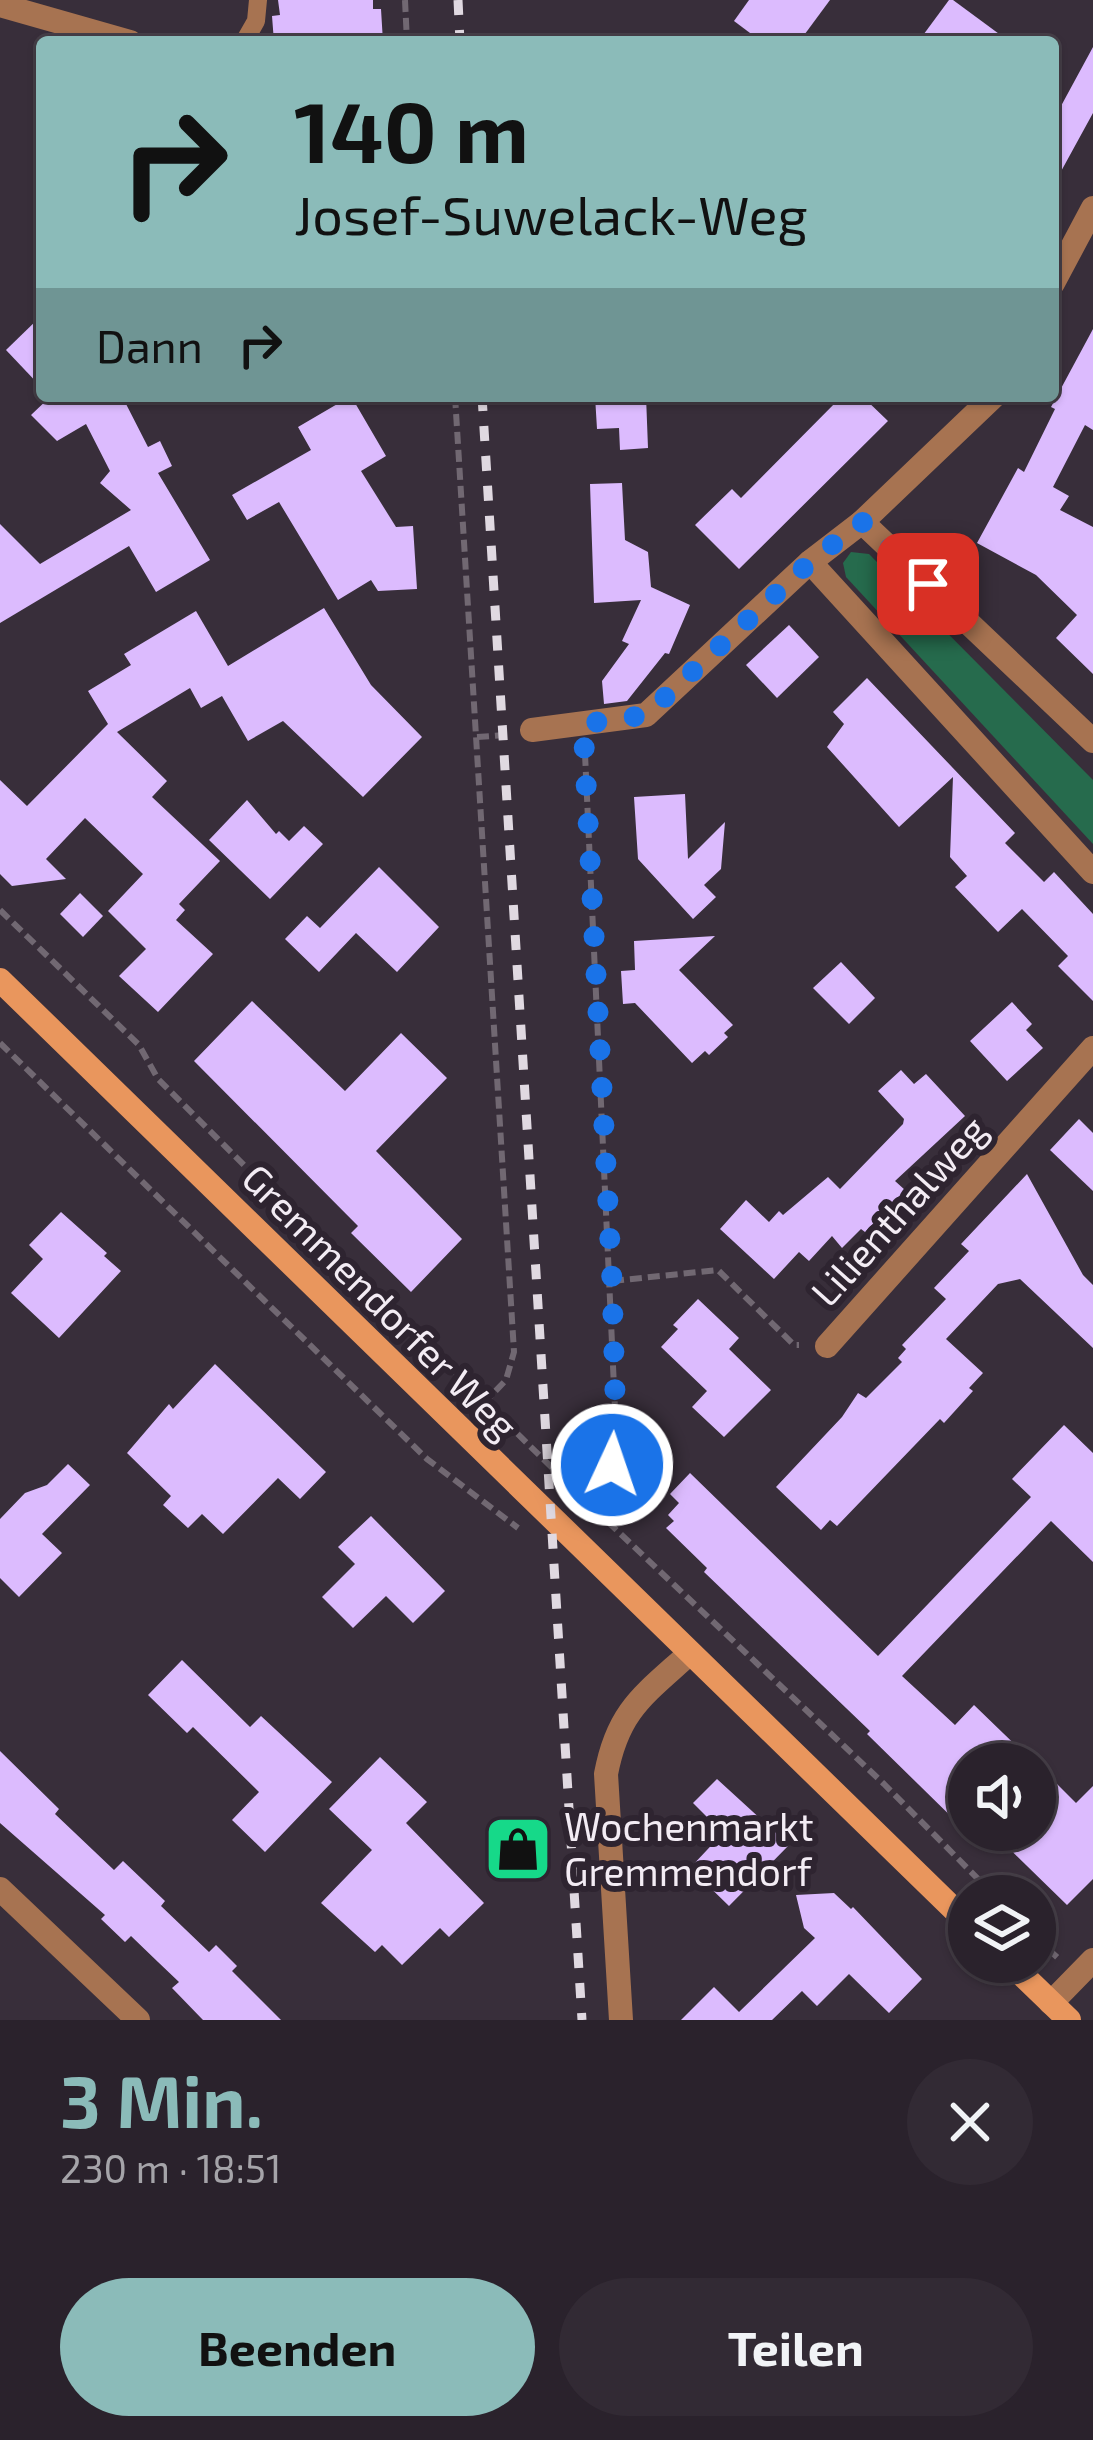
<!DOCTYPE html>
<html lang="de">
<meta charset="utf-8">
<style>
:root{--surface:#2a222c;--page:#322a34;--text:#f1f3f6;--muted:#a5a4a9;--line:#463f48;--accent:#8bbbb9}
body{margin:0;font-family:"Exo 2",sans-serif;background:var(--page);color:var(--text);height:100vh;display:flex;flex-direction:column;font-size:45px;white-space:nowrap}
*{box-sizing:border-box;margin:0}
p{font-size:39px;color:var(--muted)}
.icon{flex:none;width:66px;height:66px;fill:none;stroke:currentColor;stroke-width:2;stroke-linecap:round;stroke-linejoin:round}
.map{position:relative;height:2020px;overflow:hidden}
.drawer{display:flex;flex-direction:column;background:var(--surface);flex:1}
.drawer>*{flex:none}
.banner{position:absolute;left:36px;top:36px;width:1023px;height:366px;border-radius:12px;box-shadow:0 3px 9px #0004,0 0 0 3px var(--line);background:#8bbbb9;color:#111;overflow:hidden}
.fabs{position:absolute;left:948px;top:1743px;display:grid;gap:24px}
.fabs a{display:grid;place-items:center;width:108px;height:108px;border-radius:50%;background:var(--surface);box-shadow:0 3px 9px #0004,0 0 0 3px var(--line);font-size:60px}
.pin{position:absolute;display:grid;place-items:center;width:102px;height:102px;color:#fff;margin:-51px;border-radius:24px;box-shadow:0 6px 18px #0006}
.me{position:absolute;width:132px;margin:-66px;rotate:3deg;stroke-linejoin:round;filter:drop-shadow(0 0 9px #0008)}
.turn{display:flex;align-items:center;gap:42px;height:252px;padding:0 60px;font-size:54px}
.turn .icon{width:156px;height:156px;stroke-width:2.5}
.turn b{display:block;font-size:84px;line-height:102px}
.then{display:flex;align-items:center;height:114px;padding:0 60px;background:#0003;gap:24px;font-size:45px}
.round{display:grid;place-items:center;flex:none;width:126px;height:126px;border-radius:63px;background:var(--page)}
.headline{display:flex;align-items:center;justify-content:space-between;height:204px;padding:0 60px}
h1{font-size:72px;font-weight:700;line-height:90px;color:var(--accent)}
.button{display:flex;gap:24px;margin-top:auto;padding:24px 60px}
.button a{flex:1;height:138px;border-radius:72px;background:var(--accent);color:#111;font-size:48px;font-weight:700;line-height:138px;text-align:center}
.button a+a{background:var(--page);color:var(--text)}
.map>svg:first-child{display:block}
</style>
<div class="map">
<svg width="1093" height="2020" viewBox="0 0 1093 2020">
<rect width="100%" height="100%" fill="#382e3a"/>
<path fill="#266b4d" d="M851 552 869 554 1093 780V844L846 577 843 563Z"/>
<g fill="#dcbbfe">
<path d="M278 0H373V9H381L383 42H274L272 16 280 15Z"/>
<path d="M749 0H830L799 42H762L734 21Z"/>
<path d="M949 0H953L1010 42H918Z"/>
<path d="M1093 47V113L1053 186V101L1061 106Z"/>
<path d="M42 315V388L6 350Z"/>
<path d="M1093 329V430L1085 425 1053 487 1069 496 1060 510 1093 527V674L1056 638 1077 615 1036 575 977 543 1018 468 1024 472 1055 409 1051 407Z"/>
<path d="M51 396H135L125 402 148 447 160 441 172 466 158 473 210 560 156 592 129 546 0 623V524L40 564 131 510 100 483 110 471 86 424 57 441 31 415Z"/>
<path d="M351 396 386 456 361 471 396 527 413 526 417 589 378 591 371 580 338 600 279 502 247 520 232 495 311 450 298 427Z"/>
<path d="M595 396H646L648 448 620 450 619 428 597 429Z"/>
<path d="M842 396H862L888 421 739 569 695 525 732 489 741 498Z"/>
<path d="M622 483 625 540 648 552 651 587 690 605 669 654 665 653 627 701 604 704 602 681 629 644 622 641 641 600 594 603 590 484Z"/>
<path d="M324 608 371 685 422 737 363 797 283 721 248 741 222 696 201 708 190 688 117 732 167 781 152 797 220 861 179 904 185 910 176 920 213 954 158 1012 119 976 146 949 108 911 143 874 85 818 46 859 66 879 12 886 0 874V780L27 806 108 724 88 691 131 665 124 654 196 611 228 666Z"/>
<path d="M789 625 819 657 777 698 746 665Z"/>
<path d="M867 678 1015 833 1005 843 1044 882 1054 872 1093 914V1001L1058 966 1068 956 1022 909 998 932 955 887 967 876 950 857 953 777 899 827 827 747 844 724 833 712Z"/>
<path d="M685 794 688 859 725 822 721 869 704 885 716 897 693 919 638 859 634 797Z"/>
<path d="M247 800 276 834 279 831 289 841 304 826 323 844 270 899 209 840Z"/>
<path d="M379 867 439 927 397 972 356 933 319 972 285 939 307 916 320 928Z"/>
<path d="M80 893 103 916 83 937 60 914Z"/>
<path d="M715 936 679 970 733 1025 724 1033 728 1037 709 1055 705 1051 692 1063 635 1003 623 1004 621 971 635 970 634 941Z"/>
<path d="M841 962 875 998 849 1024 813 988Z"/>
<path d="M252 1001 345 1091 401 1033 447 1078 376 1151 462 1239 411 1292 351 1233 358 1226 194 1061Z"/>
<path d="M1012 1002 1032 1024 1026 1030 1043 1048 1007 1081 970 1041Z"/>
<path d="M901 1070 914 1084 926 1074 965 1116 895 1181 905 1190 865 1232 861 1229 842 1248 832 1236 809 1261 799 1252 774 1279 720 1229 746 1200 769 1222 779 1211 783 1215 828 1177 840 1189 903 1124 904 1119 878 1091Z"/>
<path d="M1079 1119 1093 1133V1191L1050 1150Z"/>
<path d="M1027 1174 1083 1275 1093 1285V1348L1020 1279 998 1284 946 1339 983 1373 969 1388 973 1391 944 1423 940 1419 837 1526 830 1520 821 1530 776 1487 842 1417 858 1393 866 1398 902 1362 898 1358 906 1349 902 1345 946 1299 934 1288 969 1251 961 1244Z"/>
<path d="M61 1212 107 1253 104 1256 121 1271 59 1338 11 1293 43 1259 29 1245Z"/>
<path d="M698 1299 739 1338 729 1349 771 1390 724 1437 692 1407 707 1391 661 1347 678 1329 673 1325Z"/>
<path d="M215 1364 326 1472 300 1499 278 1478 223 1534 202 1514 188 1528 163 1505 171 1496 127 1453 169 1404 173 1409Z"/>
<path d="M1064 1425 1093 1453V1562L1051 1521 902 1676 955 1725 974 1705 1035 1764H969V1834L867 1734 870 1731 704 1572 707 1568 666 1528 674 1521 668 1515 679 1503 670 1494 690 1473 878 1656 1031 1497 1012 1479Z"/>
<path d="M68 1464 90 1485 42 1534 62 1553 19 1597 0 1578V1519L25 1493 47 1485Z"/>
<path d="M371 1516 445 1591 413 1623 386 1596 353 1628 322 1597 355 1564 338 1547Z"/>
<path d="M182 1660 250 1727 261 1716 332 1782 265 1852 232 1820 259 1792 193 1727 187 1733 148 1695Z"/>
<path d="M0 1751 59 1809 55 1814 114 1870 123 1861 165 1901 161 1906 209 1952 216 1945 237 1966 232 1971 281 2020H203L172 1988 179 1982 158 1962 131 1936 125 1942 101 1919 105 1915 0 1823Z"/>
<path d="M380 1757 427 1802 406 1823 484 1903 449 1937 440 1928 402 1965 382 1945 375 1952 321 1903 372 1850 329 1809Z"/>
<path d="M1035 1762 1076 1803 1093 1786V1879L1067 1905 990 1830H1035Z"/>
<path d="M717 1779 789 1845 729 1906 690 1868 723 1833 693 1803Z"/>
<path d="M834 1893 851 1909 853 1907 922 1979 889 2013 849 1974 817 2006 802 1991 772 2020H681L714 1987 739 2012 815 1938 804 1928 796 1895Z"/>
</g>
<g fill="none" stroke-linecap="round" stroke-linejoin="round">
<g stroke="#716872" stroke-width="6" stroke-dasharray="12 6" stroke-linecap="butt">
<path d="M405 0 407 42"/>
<path d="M455 396 514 1352 506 1380 486 1401"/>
<path d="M477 737 505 735"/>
<path d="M585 754 616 1431C613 1459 610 1483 589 1504"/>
<path d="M0 910 139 1045 158 1079 259 1180 589 1504 884 1784 995 1896"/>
<path d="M0 1043 427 1459 518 1528"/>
<path d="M612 1281 718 1270 794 1345H799"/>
<path d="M1035 1937 1059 1959"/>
</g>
<path stroke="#a77351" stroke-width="18" d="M244 42 256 21 258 0"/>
<g stroke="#a77351" stroke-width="24">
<path d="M0 5 130 42"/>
<path d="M1053 283 1093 208"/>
<path d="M862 522 1093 741"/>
<path d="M810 562 1093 872"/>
<path d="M532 730 646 715 810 562 862 522 994 396"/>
<path d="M827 1346 1093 1048"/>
<path d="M0 1889 138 2020"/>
<path d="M1051 2003 1093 1960"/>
<path d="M621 2020 606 1774C618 1710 644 1695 690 1653"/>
</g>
<g stroke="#e9965d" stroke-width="24">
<path d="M0 980 969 1924"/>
<path d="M1009 1962 1069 2020"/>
</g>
<g stroke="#e0d9e1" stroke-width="9" stroke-dasharray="15 15" stroke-linecap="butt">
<path d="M458 0 460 42"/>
<path d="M482 396 582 2020"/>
</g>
</g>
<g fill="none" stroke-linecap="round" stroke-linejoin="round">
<path stroke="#1a73e8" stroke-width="21" stroke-dasharray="0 37.8" d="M612 1465 616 1431 612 1281 583 724 646 715 810 562 862 522 928 584"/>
</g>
<defs>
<g id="shop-square" transform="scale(3.45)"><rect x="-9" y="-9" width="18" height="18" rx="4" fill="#16d989" stroke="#2e2430"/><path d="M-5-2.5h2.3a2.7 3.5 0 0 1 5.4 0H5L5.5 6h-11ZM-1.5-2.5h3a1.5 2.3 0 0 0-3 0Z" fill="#111"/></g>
</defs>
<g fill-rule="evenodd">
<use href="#shop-square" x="518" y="1849"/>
</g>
<g text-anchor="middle" stroke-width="12" stroke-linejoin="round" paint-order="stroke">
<g font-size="39" fill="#f3ecf4" stroke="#2e2430">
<text transform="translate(899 1211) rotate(-48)" y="14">Lilienthalweg</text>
<text transform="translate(380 1302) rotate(45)" y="14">Gremmendorfer Weg</text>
</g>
<g font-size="39" fill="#f3ecf4" stroke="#2e2430" text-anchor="start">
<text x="564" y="1841">Wochenmarkt<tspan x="564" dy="45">Gremmendorf</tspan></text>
</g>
</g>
</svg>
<div class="fabs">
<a><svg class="icon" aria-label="sound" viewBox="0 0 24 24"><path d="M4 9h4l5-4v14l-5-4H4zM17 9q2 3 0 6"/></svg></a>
<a><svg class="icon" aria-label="layers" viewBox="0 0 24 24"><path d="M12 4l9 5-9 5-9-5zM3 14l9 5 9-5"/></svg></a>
</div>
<div class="pin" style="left:928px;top:584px;background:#d93025"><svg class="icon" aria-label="arrive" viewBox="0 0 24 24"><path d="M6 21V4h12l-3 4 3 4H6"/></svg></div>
<svg class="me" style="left:612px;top:1465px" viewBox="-20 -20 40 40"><circle r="17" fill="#1a73e8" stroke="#fff" stroke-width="3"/><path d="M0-11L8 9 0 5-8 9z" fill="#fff"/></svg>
<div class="banner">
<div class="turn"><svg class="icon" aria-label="right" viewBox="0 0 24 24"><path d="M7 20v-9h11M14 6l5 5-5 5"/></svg><div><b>140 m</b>Josef-Suwelack-Weg</div></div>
<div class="then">Dann<svg class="icon" aria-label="right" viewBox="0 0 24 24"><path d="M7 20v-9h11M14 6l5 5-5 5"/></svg></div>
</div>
</div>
<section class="drawer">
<div class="headline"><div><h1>3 Min.</h1><p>230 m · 18:51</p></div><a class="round"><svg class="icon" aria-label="close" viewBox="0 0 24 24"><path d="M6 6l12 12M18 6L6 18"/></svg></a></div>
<div class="button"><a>Beenden</a><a>Teilen</a></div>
</section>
